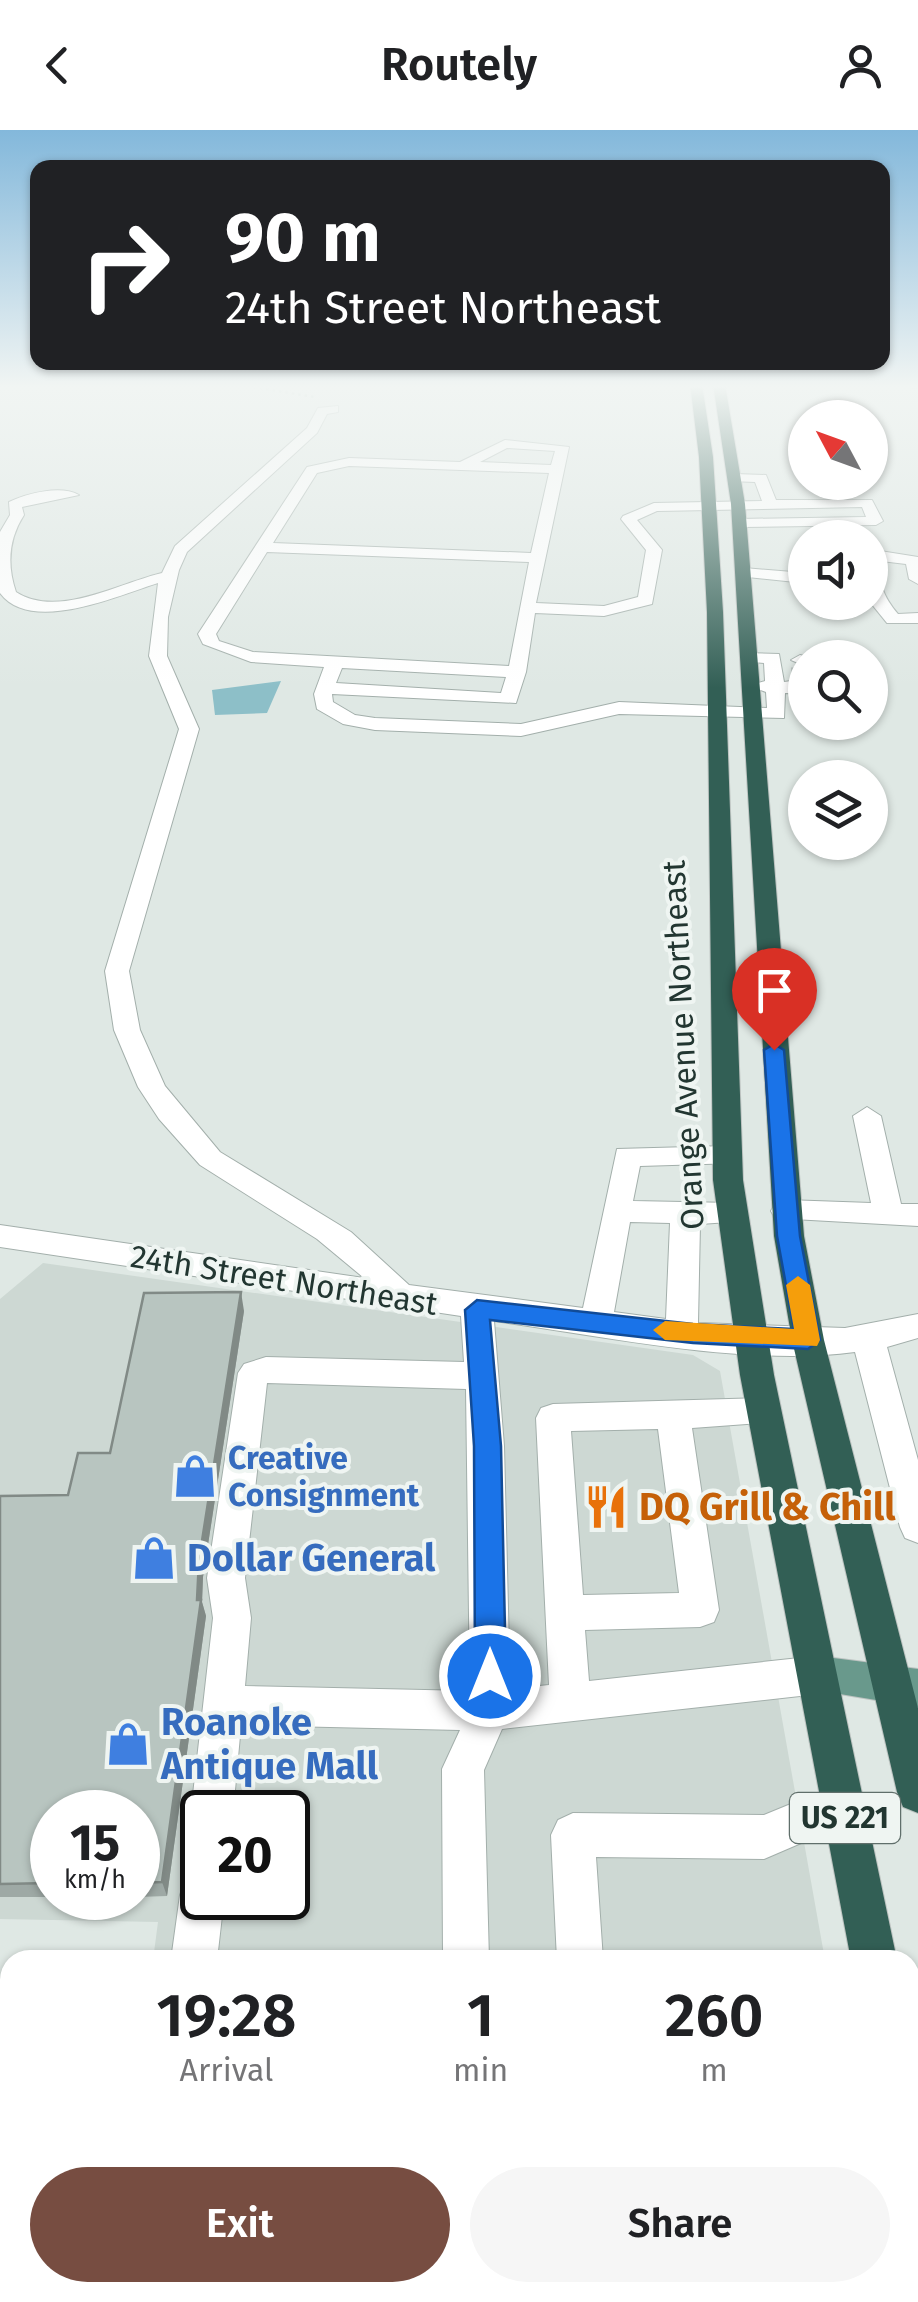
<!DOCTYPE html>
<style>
:root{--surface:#fff;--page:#f6f6f6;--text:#202124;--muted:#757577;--accent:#774d41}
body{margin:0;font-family:"Fira Sans",sans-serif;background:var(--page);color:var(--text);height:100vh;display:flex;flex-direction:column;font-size:38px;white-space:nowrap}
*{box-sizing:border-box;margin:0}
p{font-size:32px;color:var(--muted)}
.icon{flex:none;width:55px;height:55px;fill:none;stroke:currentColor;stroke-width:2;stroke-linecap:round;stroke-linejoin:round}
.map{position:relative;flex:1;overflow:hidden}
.side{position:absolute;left:0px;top:1820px;width:920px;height:352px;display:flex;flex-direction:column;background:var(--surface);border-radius:30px 30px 0 0;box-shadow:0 2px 8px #0004}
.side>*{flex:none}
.guide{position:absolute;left:30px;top:30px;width:860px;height:210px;border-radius:20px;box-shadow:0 2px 8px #0004;background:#202124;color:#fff;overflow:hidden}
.needle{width:65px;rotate:311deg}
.buttons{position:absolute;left:788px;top:270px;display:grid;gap:20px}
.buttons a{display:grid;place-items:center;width:100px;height:100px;border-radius:50%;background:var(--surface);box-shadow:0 2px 8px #0004;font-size:50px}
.speed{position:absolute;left:30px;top:1660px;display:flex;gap:20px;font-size:50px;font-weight:700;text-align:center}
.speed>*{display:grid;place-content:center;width:130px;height:130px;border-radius:50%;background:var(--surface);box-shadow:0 2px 8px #0004;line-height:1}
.speed small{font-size:25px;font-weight:400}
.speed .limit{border:5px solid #111;border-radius:15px;background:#fff;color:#111}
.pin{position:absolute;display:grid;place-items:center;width:85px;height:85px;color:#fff;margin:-102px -42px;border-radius:50% 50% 50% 0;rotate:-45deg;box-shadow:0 0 10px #0007}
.pin .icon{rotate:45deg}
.me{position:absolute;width:110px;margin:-55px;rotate:0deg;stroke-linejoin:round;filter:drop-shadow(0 0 8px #0008)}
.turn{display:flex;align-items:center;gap:35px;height:210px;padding:0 30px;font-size:45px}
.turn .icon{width:130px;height:130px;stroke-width:2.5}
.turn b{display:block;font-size:70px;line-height:85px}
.eta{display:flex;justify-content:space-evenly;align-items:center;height:170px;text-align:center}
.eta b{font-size:60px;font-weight:600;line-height:70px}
.primary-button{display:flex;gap:20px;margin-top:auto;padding:20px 30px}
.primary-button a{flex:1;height:115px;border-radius:60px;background:var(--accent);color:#fff;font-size:40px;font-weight:600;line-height:115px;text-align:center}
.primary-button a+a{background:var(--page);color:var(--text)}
header{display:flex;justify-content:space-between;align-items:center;height:130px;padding:0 30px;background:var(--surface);font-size:45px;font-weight:600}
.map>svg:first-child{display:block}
</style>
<header><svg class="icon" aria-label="back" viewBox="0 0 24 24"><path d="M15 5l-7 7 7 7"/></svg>Routely<svg class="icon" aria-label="person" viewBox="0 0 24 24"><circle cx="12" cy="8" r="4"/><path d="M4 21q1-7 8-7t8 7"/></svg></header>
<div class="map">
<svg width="918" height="2172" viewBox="0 0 918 2172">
<rect width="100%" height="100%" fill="#dfe8e4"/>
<g fill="#cdd8d3" fill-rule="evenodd">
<path d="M43 1133 693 1225 720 1241 825 1830H153L158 1792 0 1789V1169ZM52 1682H138V1768H52ZM202 1682H288V1768H202Z"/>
<path d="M884 2162 886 2172H696L695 2163Z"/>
</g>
<path fill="#8dbfc8" d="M281 551 267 583 215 585 212 560Z"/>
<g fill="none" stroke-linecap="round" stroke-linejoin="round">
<path stroke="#b9c4c0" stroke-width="18" stroke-dasharray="18 9" stroke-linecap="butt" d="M800 537 801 554"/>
<g stroke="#a3afab" stroke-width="2">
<g id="minor">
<path d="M907 254H918V258L909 257Z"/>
<path d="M338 276V282L327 284 317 303 187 422 179 440 168 487 167 526 199 599 129 841 140 900 165 956 220 1022 351 1102 409 1155 583 1178 617 1019 727 1016 741 1026 737 1033 640 1036 633 1071 733 1073 744 1077 748 1084 744 1091 700 1094 698 1193 845 1198 918 1184V1208L887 1217 918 1330V1413L905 1408 900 1397 855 1222C747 1237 603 1206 494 1191L504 1316 510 1559 549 1555 536 1288 541 1278 553 1274 764 1268 776 1272 781 1282 776 1292 692 1298 719 1480 714 1492 700 1497 585 1500 589 1551 818 1526 832 1532 838 1545 832 1558 818 1564 502 1599 484 1640 489 1830H443L442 1639 460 1600 241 1595 233 1682H202V1700L191 1682 213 1488 207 1448 238 1243 244 1234 266 1227 464 1232 461 1186 0 1117V1095L364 1148 317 1109 200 1035 159 989 138 957 114 900 105 841 179 599 149 526 158 453C119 465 31 505 0 463V402L10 385 9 372C28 363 61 355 79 365L22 377 24 385C8 410 7 435 16 462 57 489 119 453 162 443L175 416 307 298 318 278ZM630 1092 670 1093 666 1189 614 1182ZM267 1253 466 1259 470 1561 245 1556 251 1488 245 1448ZM658 1299 679 1463 583 1465 571 1301Z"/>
<path d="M505 310 569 317 536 473 604 476 638 467 646 420 621 389 623 386 654 373 762 371 755 352 730 351 735 344 766 345 776 370H872L883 391 876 395 740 397 733 393 740 389 866 387 862 377 657 381 637 390 662 420 652 474 604 486 535 483 526 542 516 573 332 564 333 572 355 585 375 588 521 594 619 572 767 578 766 562 749 556 765 551 764 533 742 531V523L779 524 784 552 805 549V564L785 563 784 588 619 584 521 606 375 600 343 594 317 579 314 564 324 537 251 532 203 514 198 504 307 337 349 328 460 332ZM507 318 555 321 551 335 480 332ZM349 336 549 343 531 423 273 413 317 343ZM267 422 529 432 509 536 253 522 219 511 216 504ZM342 538 506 547 501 563 336 553Z"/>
<path d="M874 420 918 427V454L909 449 906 434 881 431C878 453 883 466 898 484L918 483V493H887L870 472V421Z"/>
<path d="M744 438 805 443V453L738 446V440Z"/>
<path d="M800 525 812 528H805V536L791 530Z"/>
<path d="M867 977 881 986 901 1074H918V1096L775 1088 771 1081 775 1074 786 1070 871 1073 853 986Z"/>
<path d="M842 1653 857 1659 863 1674 857 1689 764 1729 596 1727 603 1830H557L551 1705 558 1690 573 1683 764 1685Z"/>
<path d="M202 1743V1768H224L217 1830H171L180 1765 186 1749Z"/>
</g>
</g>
<g stroke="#bdc3c1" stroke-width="2">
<path id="major" d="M818 1526 918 1539V1577L804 1558 798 1545 804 1532Z"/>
</g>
<g stroke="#bdc3c1" stroke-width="2">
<g id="highway">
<path d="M690 254H702L713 327 723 482 743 1050 774 1245 897 1830H851L740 1245 713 1050 707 482 699 327Z"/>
<path d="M713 254H725L745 374 804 1106 824 1210 918 1578V1683L903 1677 897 1662 792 1210 774 1106 731 374Z"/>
<path d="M910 1983 918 1986V2072L910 2069Z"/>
</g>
</g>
<path stroke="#83a89c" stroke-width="2.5" stroke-dasharray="2.5 4" stroke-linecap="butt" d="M234 254 315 267"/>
<use href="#minor" fill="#fff" fill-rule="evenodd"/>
<use href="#major" fill="#69998c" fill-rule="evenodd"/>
<use href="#highway" fill="#325f55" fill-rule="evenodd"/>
</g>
<g fill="#9ea9a5">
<path d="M819 472H855L854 475Z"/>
<path d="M244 1181 203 1447 202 1472 206 1486 167 1766 138 1767V1682H52V1767H0V1366L68 1365 110 1323Z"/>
</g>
<path fill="#818a86" d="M241 1162 244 1181 203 1447 202 1472 206 1486 167 1766 162 1752 197 1470 199 1430Z"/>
<path fill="#b8c5c0" stroke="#818a86" stroke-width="2.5" d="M241 1162 199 1430 197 1470H201L162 1752 138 1753V1682H52V1753L0 1754V1366L68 1365 78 1323H110L144 1163Z"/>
<linearGradient id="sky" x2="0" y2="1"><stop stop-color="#83b8db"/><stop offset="0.46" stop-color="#f1f5f3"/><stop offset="1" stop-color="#f1f5f3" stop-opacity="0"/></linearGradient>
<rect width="918" height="558" fill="url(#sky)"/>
<path fill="#1a73e8" stroke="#114b97" stroke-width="2.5" d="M774 914 784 920 800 1106 820 1210 808 1219 693 1213 490 1190 501 1316 506 1546 501 1556 490 1560 480 1556 475 1546 474 1316 465 1180 477 1170 693 1194 794 1199 777 1106 764 920Z"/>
<path fill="#f59e0b" d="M798 1146 810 1155 820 1210 817 1216 665 1210 653 1200 665 1191 794 1199 786 1155Z"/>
<defs>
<g id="shop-bare" transform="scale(3.45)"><path d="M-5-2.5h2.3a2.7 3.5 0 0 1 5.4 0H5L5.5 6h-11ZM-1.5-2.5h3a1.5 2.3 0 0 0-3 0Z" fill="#3f7fe0" stroke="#eff5f2" stroke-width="2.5" paint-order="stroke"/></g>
<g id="restaurant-bare" transform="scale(3.45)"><path d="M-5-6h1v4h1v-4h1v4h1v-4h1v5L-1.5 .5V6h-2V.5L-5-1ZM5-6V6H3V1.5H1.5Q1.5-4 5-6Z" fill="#e8710a" stroke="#eff5f2" stroke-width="2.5" paint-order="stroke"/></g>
</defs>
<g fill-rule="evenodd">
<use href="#shop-bare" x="195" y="1346"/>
<use href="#restaurant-bare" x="606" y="1377"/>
<use href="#shop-bare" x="154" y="1428"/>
<use href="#shop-bare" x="128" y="1614"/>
</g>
<g text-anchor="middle" stroke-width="8" stroke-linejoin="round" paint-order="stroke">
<rect fill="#eff5f2" stroke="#606f6b" stroke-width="2.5" x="790" y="1663" width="110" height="50" rx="8"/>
<g font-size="30" font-weight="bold" fill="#223631">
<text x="845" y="1698">US 221</text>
</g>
<g font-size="32" fill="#223631" stroke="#eff5f2">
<text transform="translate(683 915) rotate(-93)" y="11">Orange Avenue Northeast</text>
<text transform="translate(284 1150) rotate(9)" y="11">24th Street Northeast</text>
</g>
<g font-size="32" font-weight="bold" fill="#366cbe" stroke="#eff5f2" text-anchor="start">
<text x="228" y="1339">Creative<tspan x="228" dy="37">Consignment</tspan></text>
</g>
<g font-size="38" font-weight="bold" fill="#c56008" stroke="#eff5f2" text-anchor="start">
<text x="639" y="1390">DQ Grill &amp; Chill</text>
</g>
<g font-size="38" font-weight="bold" fill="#366cbe" stroke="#eff5f2" text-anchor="start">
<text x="187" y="1441">Dollar General</text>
<text x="161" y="1605">Roanoke<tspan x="161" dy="44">Antique Mall</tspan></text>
</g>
</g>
</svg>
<div class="buttons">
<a><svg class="needle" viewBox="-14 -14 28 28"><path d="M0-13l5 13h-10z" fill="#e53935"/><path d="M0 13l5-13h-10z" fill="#757577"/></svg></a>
<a><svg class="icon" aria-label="sound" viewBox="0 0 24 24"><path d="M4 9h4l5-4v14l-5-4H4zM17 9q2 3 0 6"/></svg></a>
<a><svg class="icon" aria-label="search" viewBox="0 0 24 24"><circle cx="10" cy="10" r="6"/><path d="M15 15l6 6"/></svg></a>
<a><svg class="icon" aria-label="layers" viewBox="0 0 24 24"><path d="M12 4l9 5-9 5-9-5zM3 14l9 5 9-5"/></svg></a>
</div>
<div class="speed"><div>15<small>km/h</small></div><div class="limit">20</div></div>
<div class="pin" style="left:774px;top:920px;background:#d93025"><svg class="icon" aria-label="arrive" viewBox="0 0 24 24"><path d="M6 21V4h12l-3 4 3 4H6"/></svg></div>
<svg class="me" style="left:490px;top:1546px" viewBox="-20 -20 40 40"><circle r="17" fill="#1a73e8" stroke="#fff" stroke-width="3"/><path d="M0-11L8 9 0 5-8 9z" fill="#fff"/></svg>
<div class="guide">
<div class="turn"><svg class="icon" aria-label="right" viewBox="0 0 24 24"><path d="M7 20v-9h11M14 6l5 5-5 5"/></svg><div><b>90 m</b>24th Street Northeast</div></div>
</div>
<section class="side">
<div class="eta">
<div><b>19:28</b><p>Arrival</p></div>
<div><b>1</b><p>min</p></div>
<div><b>260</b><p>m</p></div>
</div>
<div class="primary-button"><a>Exit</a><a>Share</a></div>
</section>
</div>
